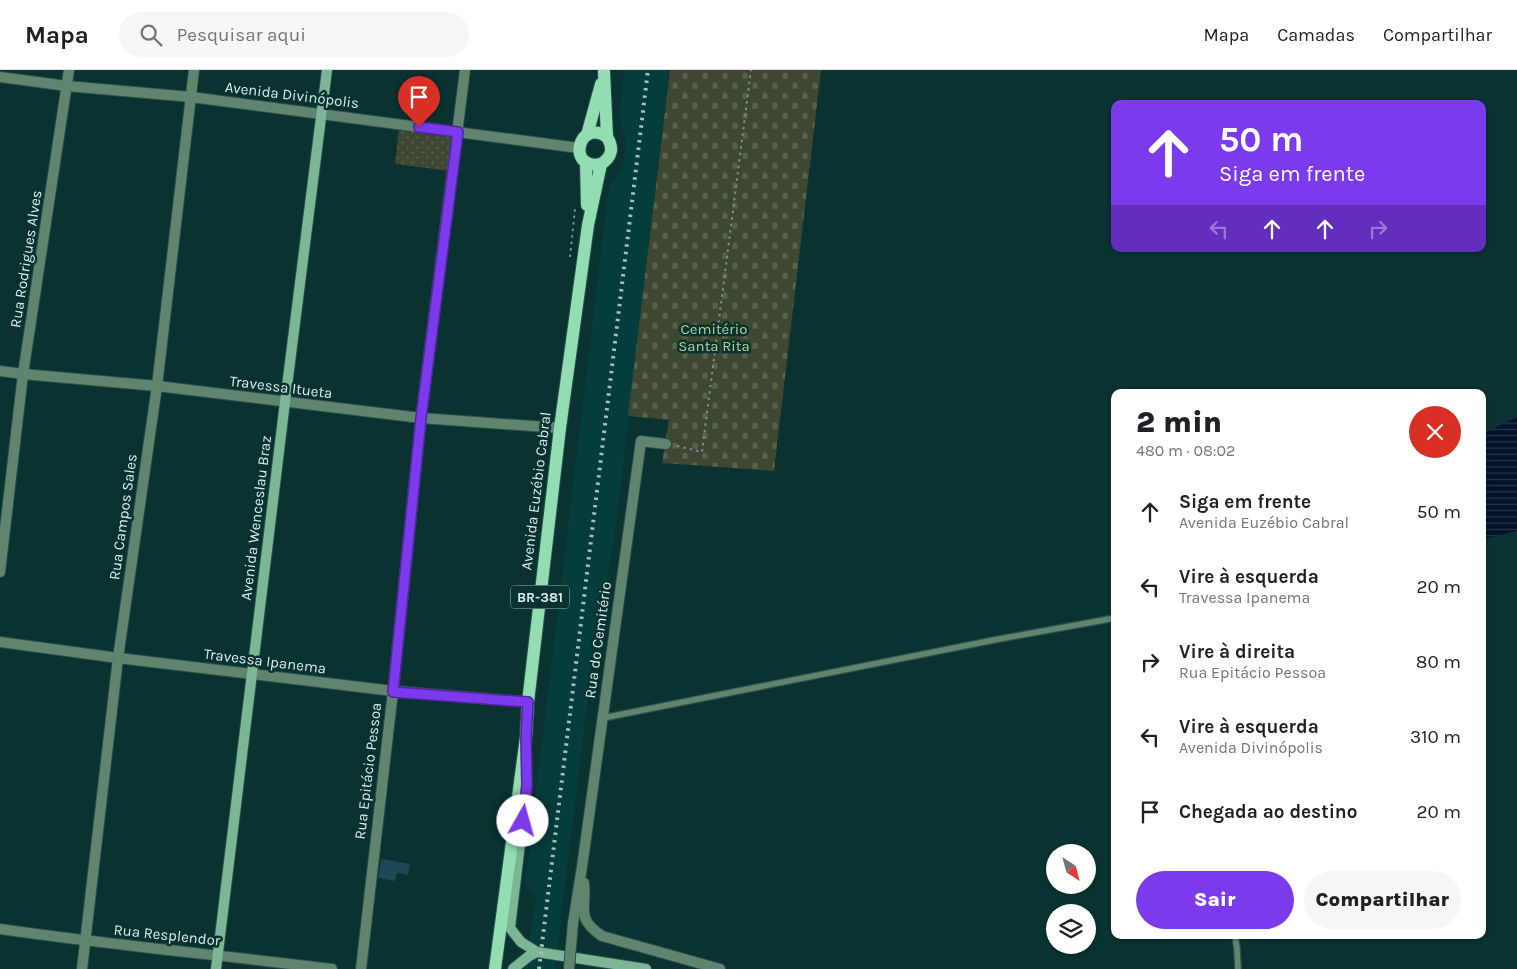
<!DOCTYPE html>
<html lang="pt">
<meta charset="utf-8">
<style>
:root{--surface:#fff;--page:#f6f6f6;--text:#202124;--muted:#757577;--line:#e0e0e0;--accent:#7c3aed}
body{margin:0;font-family:Karla,sans-serif;background:var(--page);color:var(--text);height:100vh;display:flex;flex-direction:column;font-size:19px;white-space:nowrap}
*{box-sizing:border-box;margin:0}
p{font-size:16px;color:var(--muted)}
.icon{flex:none;width:28px;height:28px;fill:none;stroke:currentColor;stroke-width:2;stroke-linecap:round;stroke-linejoin:round}
.map{position:relative;flex:1;overflow:hidden}
.panel{position:absolute;left:1111px;top:319px;width:375px;height:550px;display:flex;flex-direction:column;background:var(--surface);border-radius:10px;box-shadow:0 1px 4px #0004}
.panel>*{flex:none}
.top-card{position:absolute;left:1111px;top:30px;width:375px;height:152px;border-radius:10px;box-shadow:0 1px 4px #0004;background:#7c3aed;color:#fff;overflow:hidden}
.needle{width:32px;rotate:144deg}
.buttons{position:absolute;left:1046px;top:774px;display:grid;gap:10px}
.buttons a{display:grid;place-items:center;width:50px;height:50px;border-radius:50%;background:var(--surface);box-shadow:0 1px 4px #0004;font-size:25px}
.pin{position:absolute;display:grid;place-items:center;width:42px;height:42px;color:#fff;margin:-51px -21px;border-radius:50% 50% 50% 0;rotate:-45deg;box-shadow:0 0 5px #0007}
.pin .icon{rotate:45deg}
.me{position:absolute;width:55px;margin:-28px;rotate:7deg;stroke-linejoin:round;filter:drop-shadow(0 0 4px #0008)}
.turn{display:flex;align-items:center;gap:18px;height:105px;padding:0 25px;font-size:22px}
.turn .icon{width:65px;height:65px;stroke-width:2.5}
.turn b{display:block;font-size:35px;line-height:42px}
.lanes{display:flex;align-items:center;height:48px;padding:0 25px;background:#0003;justify-content:center;gap:25px;direction:ltr}
.lanes .off{opacity:.35}
.round{display:grid;place-items:center;flex:none;width:52px;height:52px;border-radius:26px;background:var(--page)}
.headline{display:flex;align-items:center;justify-content:space-between;height:85px;padding:0 25px}
h1{font-size:30px;font-weight:800;line-height:38px}
.cta{display:flex;gap:10px;margin-top:auto;padding:10px 25px}
.cta a{flex:1;height:58px;border-radius:30px;background:var(--accent);color:#fff;font-size:20px;font-weight:800;line-height:58px;text-align:center}
.cta a+a{background:var(--page);color:var(--text)}
ul{padding:0;list-style:none}
li{display:flex;align-items:center;gap:15px;height:75px;padding:0 25px}
li div{flex:1}
li b{display:block;font-size:19px}
li em{font-style:normal}
header{display:flex;align-items:center;gap:30px;box-sizing:border-box;height:70px;padding:0 25px;background:var(--surface);border-bottom:1px solid var(--line)}
header strong{font-size:24px}
nav{display:flex;gap:28px;margin-inline-start:auto;font-size:18px}
.search{width:350px;height:45px;background:var(--page);display:flex;align-items:center;gap:12px;box-sizing:border-box;padding:0 18px;border-radius:28px;color:var(--muted);font-size:19px}
.map>svg:first-child{display:block}
</style>
<header>
<strong>Mapa</strong>
<div class="search"><svg class="icon" aria-label="search" viewBox="0 0 24 24"><circle cx="10" cy="10" r="6"/><path d="M15 15l6 6"/></svg>Pesquisar aqui</div>
<nav><a>Mapa</a><a>Camadas</a><a>Compartilhar</a></nav>
</header>
<div class="map">
<svg width="1517" height="899" viewBox="0 0 1517 899">
<defs>
<pattern id="grass-dots" width="8" height="8" patternUnits="userSpaceOnUse" patternTransform="scale(1.25)"><rect width="8" height="8" fill="#3e4731"/><path d="M2 2h.1M6 6h.1" fill="none" stroke="#59624f" stroke-width="1.8" stroke-linecap="round"/></pattern>
<pattern id="cemetery-stones" width="16" height="16" patternUnits="userSpaceOnUse" patternTransform="scale(1.25)"><rect width="16" height="16" fill="#3e4731"/><path d="M2 7V4a2 2 0 0 1 4 0v3zM10 15v-3a2 2 0 0 1 4 0v3z" fill="#59624f"/></pattern>
<pattern id="water-rules" width="6" height="5" patternUnits="userSpaceOnUse" patternTransform="scale(1.25)"><rect width="6" height="5" fill="#02132a"/><path d="M0 2.5h6" fill="none" stroke="#263649"/></pattern>
</defs>
<rect width="100%" height="100%" fill="#093230"/>
<path fill="#043d3b" d="M624 0H669L616 458 591 603 555 899H525L536 827 525 813 607 131 609 119 623 95 626 74 619 46Z"/>
<path fill="url(#grass-dots)" d="M399 59 454 66 450 101 395 94Z"/>
<path fill="url(#cemetery-stones)" d="M670 0H821L774 401 662 393 669 350 628 346Z"/>
<path fill="url(#water-rules)" d="M1517 347V461L1483 469V364Z"/>
<path fill="#1d4856" d="M381 789 410 794 408 805 397 803 395 811 378 808Z"/>
<g fill="none" stroke-linecap="round" stroke-linejoin="round">
<g stroke="#2a504e" stroke-width="8">
<g id="lane">
<path d="M603 648 999 569 1115 548"/>
<path d="M1235 865 1237 879 1238 899"/>
</g>
</g>
<g stroke="#2a504e" stroke-width="12">
<g id="street">
<path d="M0 7 67 16 191 27 579 78"/>
<path d="M0 301 23 304 157 316 421 348 560 358"/>
<path d="M0 502 23 304 69 0"/>
<path d="M0 572 118 588 393 621 528 632"/>
<path d="M584 813C587 838 575 848 602 866L720 899"/>
<path d="M573 853 582 797 641 371 666 374"/>
<path d="M0 859C110 875 221 885 332 899"/>
<path d="M82 899 118 588 157 316 194 0"/>
<path d="M361 899 393 621 421 348 465 0"/>
</g>
</g>
<g stroke="#2a504e" stroke-width="12">
<g id="secondary">
<path d="M526 695 527 715 510 858 521 872 537 882 646 899"/>
<path d="M216 899 285 332 327 0"/>
<path d="M513 899 529 886 537 882"/>
</g>
</g>
<g stroke="#2a504e" stroke-width="14">
<g id="primary">
<path d="M587 65 601 14"/>
<path d="M586 92 587 135"/>
<path d="M601 94C566 101 578 47 607 67"/>
<path d="M495 899 526 667 528 632 560 358 588 155 601 94C612 87 614 78 607 67L604 2"/>
</g>
</g>
<g stroke="#739290" stroke-width="2" stroke-dasharray="2.5 4" stroke-linecap="butt">
<path d="M570 187 575 139"/>
<path d="M677 376 702 382 751 0"/>
</g>
<use href="#lane" stroke="#61846f" stroke-width="5.5"/>
<use href="#street" stroke="#61846f" stroke-width="10"/>
<use href="#secondary" stroke="#7db695" stroke-width="10"/>
<use href="#primary" stroke="#92ddb2" stroke-width="12"/>
<path stroke="#a4bfbd" stroke-width="4" stroke-dasharray="2.5 5" stroke-linecap="butt" d="M539 899 648 0"/>
<g stroke="#2a504e" stroke-width="12" stroke-linecap="butt">
<path id="street-bridge" d="M569 899 573 853"/>
</g>
<use href="#street-bridge" stroke="#61846f" stroke-width="10"/>
</g>
<g fill="none" stroke-linecap="round" stroke-linejoin="round">
<g stroke="#51269a" stroke-width="12">
<path id="route" d="M419 57 458 62 421 348 393 622 528 632 526 667 527 715 523 751"/>
</g>
<use href="#route" stroke="#7c3aed" stroke-width="9"/>
</g>
<g text-anchor="middle" stroke-width="5" stroke-linejoin="round" paint-order="stroke">
<rect fill="#093230" stroke="#9bb6b4" stroke-width="1" x="511" y="515.5" width="58" height="23" rx="4"/>
<g font-size="14" font-weight="bold" fill="#d9eeec">
<text x="540" y="532">BR-381</text>
</g>
<g font-size="15" fill="#d9eeec" stroke="#093230">
<text transform="translate(292 25) rotate(7)" y="5">Avenida Divinópolis</text>
<text transform="translate(26 189) rotate(-81)" y="5">Rua Rodrigues Alves</text>
<text transform="translate(281 317) rotate(7)" y="5">Travessa Itueta</text>
<text transform="translate(536 421) rotate(-83)" y="5">Avenida Euzébio Cabral</text>
<text transform="translate(123 447) rotate(-82)" y="5">Rua Campos Sales</text>
<text transform="translate(256 448) rotate(-83)" y="5">Avenida Wenceslau Braz</text>
<text transform="translate(598 570) rotate(-82)" y="5">Rua do Cemitério</text>
<text transform="translate(265 591) rotate(7)" y="5">Travessa Ipanema</text>
<text transform="translate(368 701) rotate(-83)" y="5">Rua Epitácio Pessoa</text>
<text transform="translate(167 865) rotate(6)" y="5">Rua Resplendor</text>
</g>
<g font-size="15" fill="#b9d297" stroke="#093230">
<text x="714" y="264">Cemitério<tspan x="714" dy="17">Santa Rita</tspan></text>
</g>
</g>
</svg>
<div class="buttons">
<a><svg class="needle" viewBox="-14 -14 28 28"><path d="M0-13l5 13h-10z" fill="#e53935"/><path d="M0 13l5-13h-10z" fill="#757577"/></svg></a>
<a><svg class="icon" aria-label="layers" viewBox="0 0 24 24"><path d="M12 4l9 5-9 5-9-5zM3 14l9 5 9-5"/></svg></a>
</div>
<div class="pin" style="left:419px;top:57px;background:#d93025"><svg class="icon" aria-label="arrive" viewBox="0 0 24 24"><path d="M6 21V4h12l-3 4 3 4H6"/></svg></div>
<svg class="me" style="left:523px;top:751px" viewBox="-20 -20 40 40"><circle r="19" fill="#fff"/><path d="M0-13L10 11 0 6-10 11z" fill="#7c3aed"/></svg>
<div class="top-card">
<div class="turn"><svg class="icon" aria-label="ahead" viewBox="0 0 24 24"><path d="M12 20V5M6 11l6-6 6 6"/></svg><div><b>50 m</b>Siga em frente</div></div>
<div class="lanes"><svg class="icon off" aria-label="left" viewBox="0 0 24 24"><path d="M17 20v-9H6M10 6l-5 5 5 5"/></svg><svg class="icon" aria-label="ahead" viewBox="0 0 24 24"><path d="M12 20V5M6 11l6-6 6 6"/></svg><svg class="icon" aria-label="ahead" viewBox="0 0 24 24"><path d="M12 20V5M6 11l6-6 6 6"/></svg><svg class="icon off" aria-label="right" viewBox="0 0 24 24"><path d="M7 20v-9h11M14 6l5 5-5 5"/></svg></div>
</div>
<section class="panel">
<div class="headline"><div><h1>2 min</h1><p>480 m · 08:02</p></div><a class="round" style="background:#d93025;color:#fff"><svg class="icon" aria-label="close" viewBox="0 0 24 24"><path d="M6 6l12 12M18 6L6 18"/></svg></a></div>
<ul>
<li><svg class="icon" aria-label="ahead" viewBox="0 0 24 24"><path d="M12 20V5M6 11l6-6 6 6"/></svg><div><b>Siga em frente</b><p>Avenida Euzébio Cabral</p></div><em>50 m</em></li>
<li><svg class="icon" aria-label="left" viewBox="0 0 24 24"><path d="M17 20v-9H6M10 6l-5 5 5 5"/></svg><div><b>Vire à esquerda</b><p>Travessa Ipanema</p></div><em>20 m</em></li>
<li><svg class="icon" aria-label="right" viewBox="0 0 24 24"><path d="M7 20v-9h11M14 6l5 5-5 5"/></svg><div><b>Vire à direita</b><p>Rua Epitácio Pessoa</p></div><em>80 m</em></li>
<li><svg class="icon" aria-label="left" viewBox="0 0 24 24"><path d="M17 20v-9H6M10 6l-5 5 5 5"/></svg><div><b>Vire à esquerda</b><p>Avenida Divinópolis</p></div><em>310 m</em></li>
<li><svg class="icon" aria-label="arrive" viewBox="0 0 24 24"><path d="M6 21V4h12l-3 4 3 4H6"/></svg><div><b>Chegada ao destino</b></div><em>20 m</em></li>
</ul>
<div class="cta"><a>Sair</a><a>Compartilhar</a></div>
</section>
</div>
